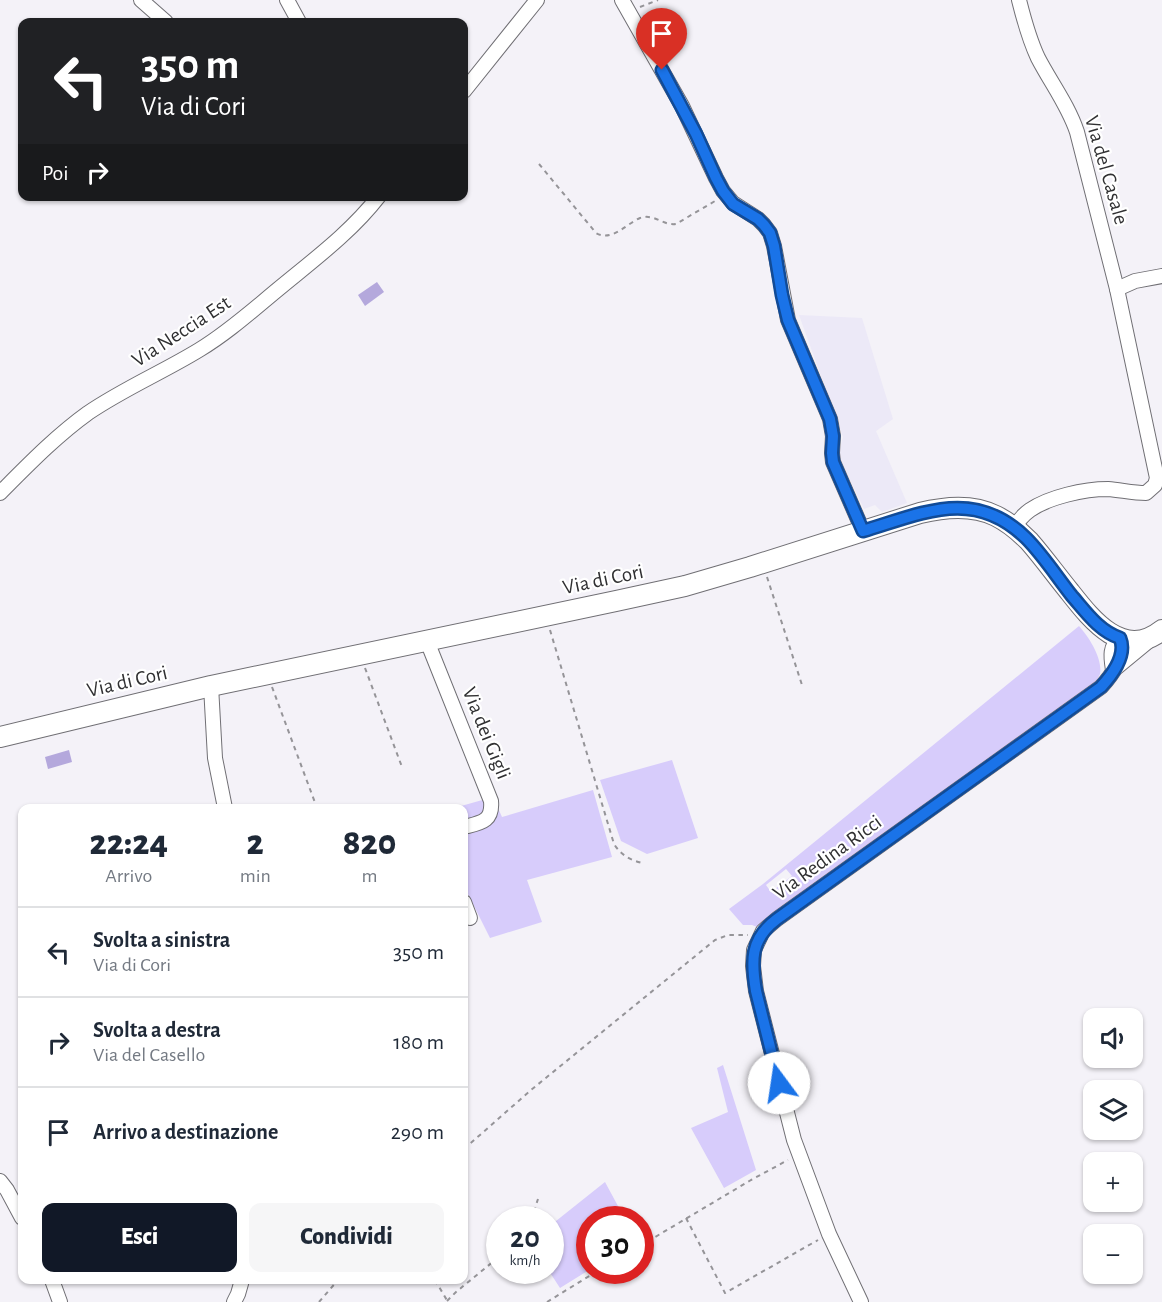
<!DOCTYPE html>
<html lang="it">
<meta charset="utf-8">
<style>
:root{--surface:#fff;--page:#f6f6f7;--text:#1f2937;--muted:#747a83;--line:#e0e1e3;--accent:#111827}
body{margin:0;font-family:"Alegreya Sans",sans-serif;background:var(--page);color:var(--text);height:100vh;display:flex;flex-direction:column;font-size:22px;white-space:nowrap}
*{box-sizing:border-box;margin:0}
p{font-size:20px;color:var(--muted)}
.icon{flex:none;width:33px;height:33px;fill:none;stroke:currentColor;stroke-width:2;stroke-linecap:round;stroke-linejoin:round}
.map{position:relative;flex:1;overflow:hidden}
.sheet{position:absolute;left:18px;top:804px;width:450px;height:480px;display:flex;flex-direction:column;background:var(--surface);border-radius:12px;box-shadow:0 2px 4px #0004}
.sheet>*{flex:none}
.top-card{position:absolute;left:18px;top:18px;width:450px;height:183px;border-radius:12px;box-shadow:0 2px 4px #0004;background:#202124;color:#fff;overflow:hidden}
.fabs{position:absolute;left:1083px;top:1008px;display:grid;gap:12px}
.fabs a{display:grid;place-items:center;width:60px;height:60px;border-radius:12px;background:var(--surface);box-shadow:0 2px 4px #0004;font-size:30px}
.speed{position:absolute;left:486px;top:1206px;display:flex;gap:12px;font-size:30px;font-weight:700;text-align:center}
.speed>*{display:grid;place-content:center;width:78px;height:78px;border-radius:50%;background:var(--surface);box-shadow:0 2px 4px #0004;line-height:1}
.speed small{font-size:15px;font-weight:400}
.speed .limit{border:9px solid #d22;background:#fff;color:#111}
.pin{position:absolute;display:grid;place-items:center;width:51px;height:51px;color:#fff;margin:-62px -26px;border-radius:50% 50% 50% 0;rotate:-45deg;box-shadow:0 0 6px #0007}
.pin .icon{rotate:45deg}
.me{position:absolute;width:66px;margin:-33px;rotate:346deg;stroke-linejoin:round;filter:drop-shadow(0 0 4px #0008)}
.turn{display:flex;align-items:center;gap:21px;height:126px;padding:0 24px;font-size:27px}
.turn .icon{width:78px;height:78px;stroke-width:2.5}
.turn b{display:block;font-size:42px;line-height:51px}
.then{display:flex;align-items:center;height:57px;padding:0 24px;background:#0003;gap:12px;font-size:22px}
.eta{display:flex;justify-content:space-evenly;align-items:center;height:102px;text-align:center}
.eta b{font-size:36px;font-weight:800;line-height:42px}
.action{display:flex;gap:12px;margin-top:auto;padding:12px 24px}
.action a{flex:1;height:69px;border-radius:12px;background:var(--accent);color:#fff;font-size:24px;font-weight:800;line-height:69px;text-align:center}
.action a+a{background:var(--page);color:var(--text)}
ul{padding:0;list-style:none}
li{display:flex;align-items:center;gap:18px;height:90px;padding:0 24px;border-top:2px solid var(--line)}
li div{flex:1}
li b{display:block;font-size:22px}
li em{font-style:normal}
.map>svg:first-child{display:block}
</style>
<div class="map">
<svg width="1162" height="1302" viewBox="0 0 1162 1302">
<rect width="100%" height="100%" fill="#f4f2f8"/>
<path fill="#ece9f7" d="M799 315 862 318 893 419 876 431 907 503 882 512 875 505 864 509 839 458V452L843 437Z"/>
<g fill="#d7ccfb" fill-rule="evenodd">
<path d="M1079 626C1089 637 1103 659 1100 674 1098 679 1095 682 1091 686L757 927 752 925H743L729 909 763 884ZM786 869 792 876 771 892 766 885Z"/>
<path d="M672 760 698 838 647 854 621 841 600 780Z"/>
<path d="M593 790 612 857 527 880 542 922 490 938 464 886V808H454L493 797 502 817Z"/>
<path d="M723 1065 756 1170 724 1188 691 1128 728 1112 717 1068Z"/>
<path d="M605 1182 625 1219 590 1220 589 1270 560 1288 549 1271 550 1270 551 1225Z"/>
</g>
<g fill="#b4a8dc">
<path d="M377 282 384 292 365 306 358 295Z"/>
<path d="M69 750 72 762 48 769 45 757Z"/>
</g>
<g fill="none" stroke-linecap="round" stroke-linejoin="round">
<g stroke="#706f74" stroke-width="16">
<g id="minor">
<path d="M141 0 166 22"/>
<path d="M287 0 299 22"/>
<path d="M622 0 682 106 716 178 723 191 733 203 758 219 764 225 770 233 774 246 788 320 830 419 833 436 832 453 833 462 863 531"/>
<path d="M464 91 537 0"/>
<path d="M1117 289 1135 281 1162 276"/>
<path d="M0 493C28 465 56 436 88 413 123 389 163 372 199 350 229 332 255 308 282 286 316 258 352 231 379 196"/>
<path d="M1014 528C1018 521 1023 515 1030 510 1049 497 1084 489 1108 489 1121 490 1133 493 1146 493L1155 485 1157 478 1117 289 1077 132C1068 105 1051 83 1038 58 1029 39 1024 20 1019 0"/>
<path d="M427 641 491 801C493 822 480 823 464 827"/>
<path d="M1117 667 1151 639"/>
<path d="M1113 670C1111 657 1109 647 1120 638"/>
<path d="M211 686 215 758 225 808"/>
<path d="M464 902 470 918"/>
<path d="M0 1181 7 1190 22 1218"/>
<path d="M52 1280 60 1302"/>
<path d="M234 1302 238 1294 242 1280"/>
<path d="M861 1302 829 1234 794 1140 756 991 753 966 754 950 763 931 777 919 1101 687C1112 675 1127 655 1120 638"/>
</g>
</g>
<g stroke="#706f74" stroke-width="22">
<path id="secondary" d="M0 737 211 686 616 601 685 586 750 567 920 513C945 507 972 504 996 516 1008 522 1019 531 1029 541 1043 557 1056 575 1069 591 1091 619 1123 661 1162 630"/>
</g>
<g stroke="#959498" stroke-width="2" stroke-dasharray="4.5 4.5" stroke-linecap="butt">
<path d="M640 7 658 0"/>
<path d="M539 164 596 233C612 242 626 224 640 218 654 213 663 226 676 224L715 201"/>
<path d="M767 577 802 685"/>
<path d="M550 630 614 844C621 855 630 860 642 863"/>
<path d="M365 668 402 767"/>
<path d="M272 687 317 808"/>
<path d="M464 1149 531 1090 715 940 728 935H748"/>
<path d="M686 1218 725 1293 818 1240"/>
<path d="M531 1220 538 1199"/>
<path d="M640 1246 751 1180 788 1160"/>
<path d="M435 1280 448 1302"/>
<path d="M447 1301 456 1292 500 1256"/>
<path d="M319 1302 338 1280"/>
<path d="M547 1302 599 1270"/>
</g>
<use href="#minor" stroke="#fff" stroke-width="14"/>
<use href="#secondary" stroke="#fff" stroke-width="20"/>
</g>
<g fill="none" stroke-linecap="round" stroke-linejoin="round">
<g stroke="#114b97" stroke-width="15">
<path id="route" d="M662 70 696 134 716 178 723 191 733 204 758 219 764 225 770 233 774 246 782 295 788 320 830 419 833 436 832 453 833 462 863 531C923 513 974 487 1026 538 1043 555 1057 577 1072 596 1086 612 1099 631 1120 638 1127 655 1112 675 1101 687L777 919C750 939 751 961 756 991L779 1083"/>
</g>
<use href="#route" stroke="#1a73e8" stroke-width="10"/>
</g>
<g text-anchor="middle" stroke-width="4.5" stroke-linejoin="round" paint-order="stroke">
<g font-size="21" fill="#303032" stroke="#fff">
<text transform="translate(1107 170) rotate(74)" y="7">Via del Casale</text>
<text transform="translate(181 331) rotate(-33)" y="7">Via Neccia Est</text>
<text transform="translate(603 579) rotate(-12)" y="7">Via di Cori</text>
<text transform="translate(127 681) rotate(-13)" y="7">Via di Cori</text>
<text transform="translate(487 733) rotate(68)" y="7">Via dei Gigli</text>
<text transform="translate(827 857) rotate(-36)" y="7">Via Redina Ricci</text>
</g>
</g>
</svg>
<div class="fabs">
<a><svg class="icon" aria-label="sound" viewBox="0 0 24 24"><path d="M4 9h4l5-4v14l-5-4H4zM17 9q2 3 0 6"/></svg></a>
<a><svg class="icon" aria-label="layers" viewBox="0 0 24 24"><path d="M12 4l9 5-9 5-9-5zM3 14l9 5 9-5"/></svg></a>
<a>+</a>
<a>−</a>
</div>
<div class="speed"><div>20<small>km/h</small></div><div class="limit">30</div></div>
<div class="pin" style="left:662px;top:70px;background:#d93025"><svg class="icon" aria-label="arrive" viewBox="0 0 24 24"><path d="M6 21V4h12l-3 4 3 4H6"/></svg></div>
<svg class="me" style="left:779px;top:1083px" viewBox="-20 -20 40 40"><circle r="19" fill="#fff"/><path d="M0-13L10 11 0 6-10 11z" fill="#1a73e8"/></svg>
<div class="top-card">
<div class="turn"><svg class="icon" aria-label="left" viewBox="0 0 24 24"><path d="M17 20v-9H6M10 6l-5 5 5 5"/></svg><div><b>350 m</b>Via di Cori</div></div>
<div class="then">Poi<svg class="icon" aria-label="right" viewBox="0 0 24 24"><path d="M7 20v-9h11M14 6l5 5-5 5"/></svg></div>
</div>
<section class="sheet">
<div class="eta">
<div><b>22:24</b><p>Arrivo</p></div>
<div><b>2</b><p>min</p></div>
<div><b>820</b><p>m</p></div>
</div>
<ul>
<li><svg class="icon" aria-label="left" viewBox="0 0 24 24"><path d="M17 20v-9H6M10 6l-5 5 5 5"/></svg><div><b>Svolta a sinistra</b><p>Via di Cori</p></div><em>350 m</em></li>
<li><svg class="icon" aria-label="right" viewBox="0 0 24 24"><path d="M7 20v-9h11M14 6l5 5-5 5"/></svg><div><b>Svolta a destra</b><p>Via del Casello</p></div><em>180 m</em></li>
<li><svg class="icon" aria-label="arrive" viewBox="0 0 24 24"><path d="M6 21V4h12l-3 4 3 4H6"/></svg><div><b>Arrivo a destinazione</b></div><em>290 m</em></li>
</ul>
<div class="action"><a>Esci</a><a>Condividi</a></div>
</section>
</div>
